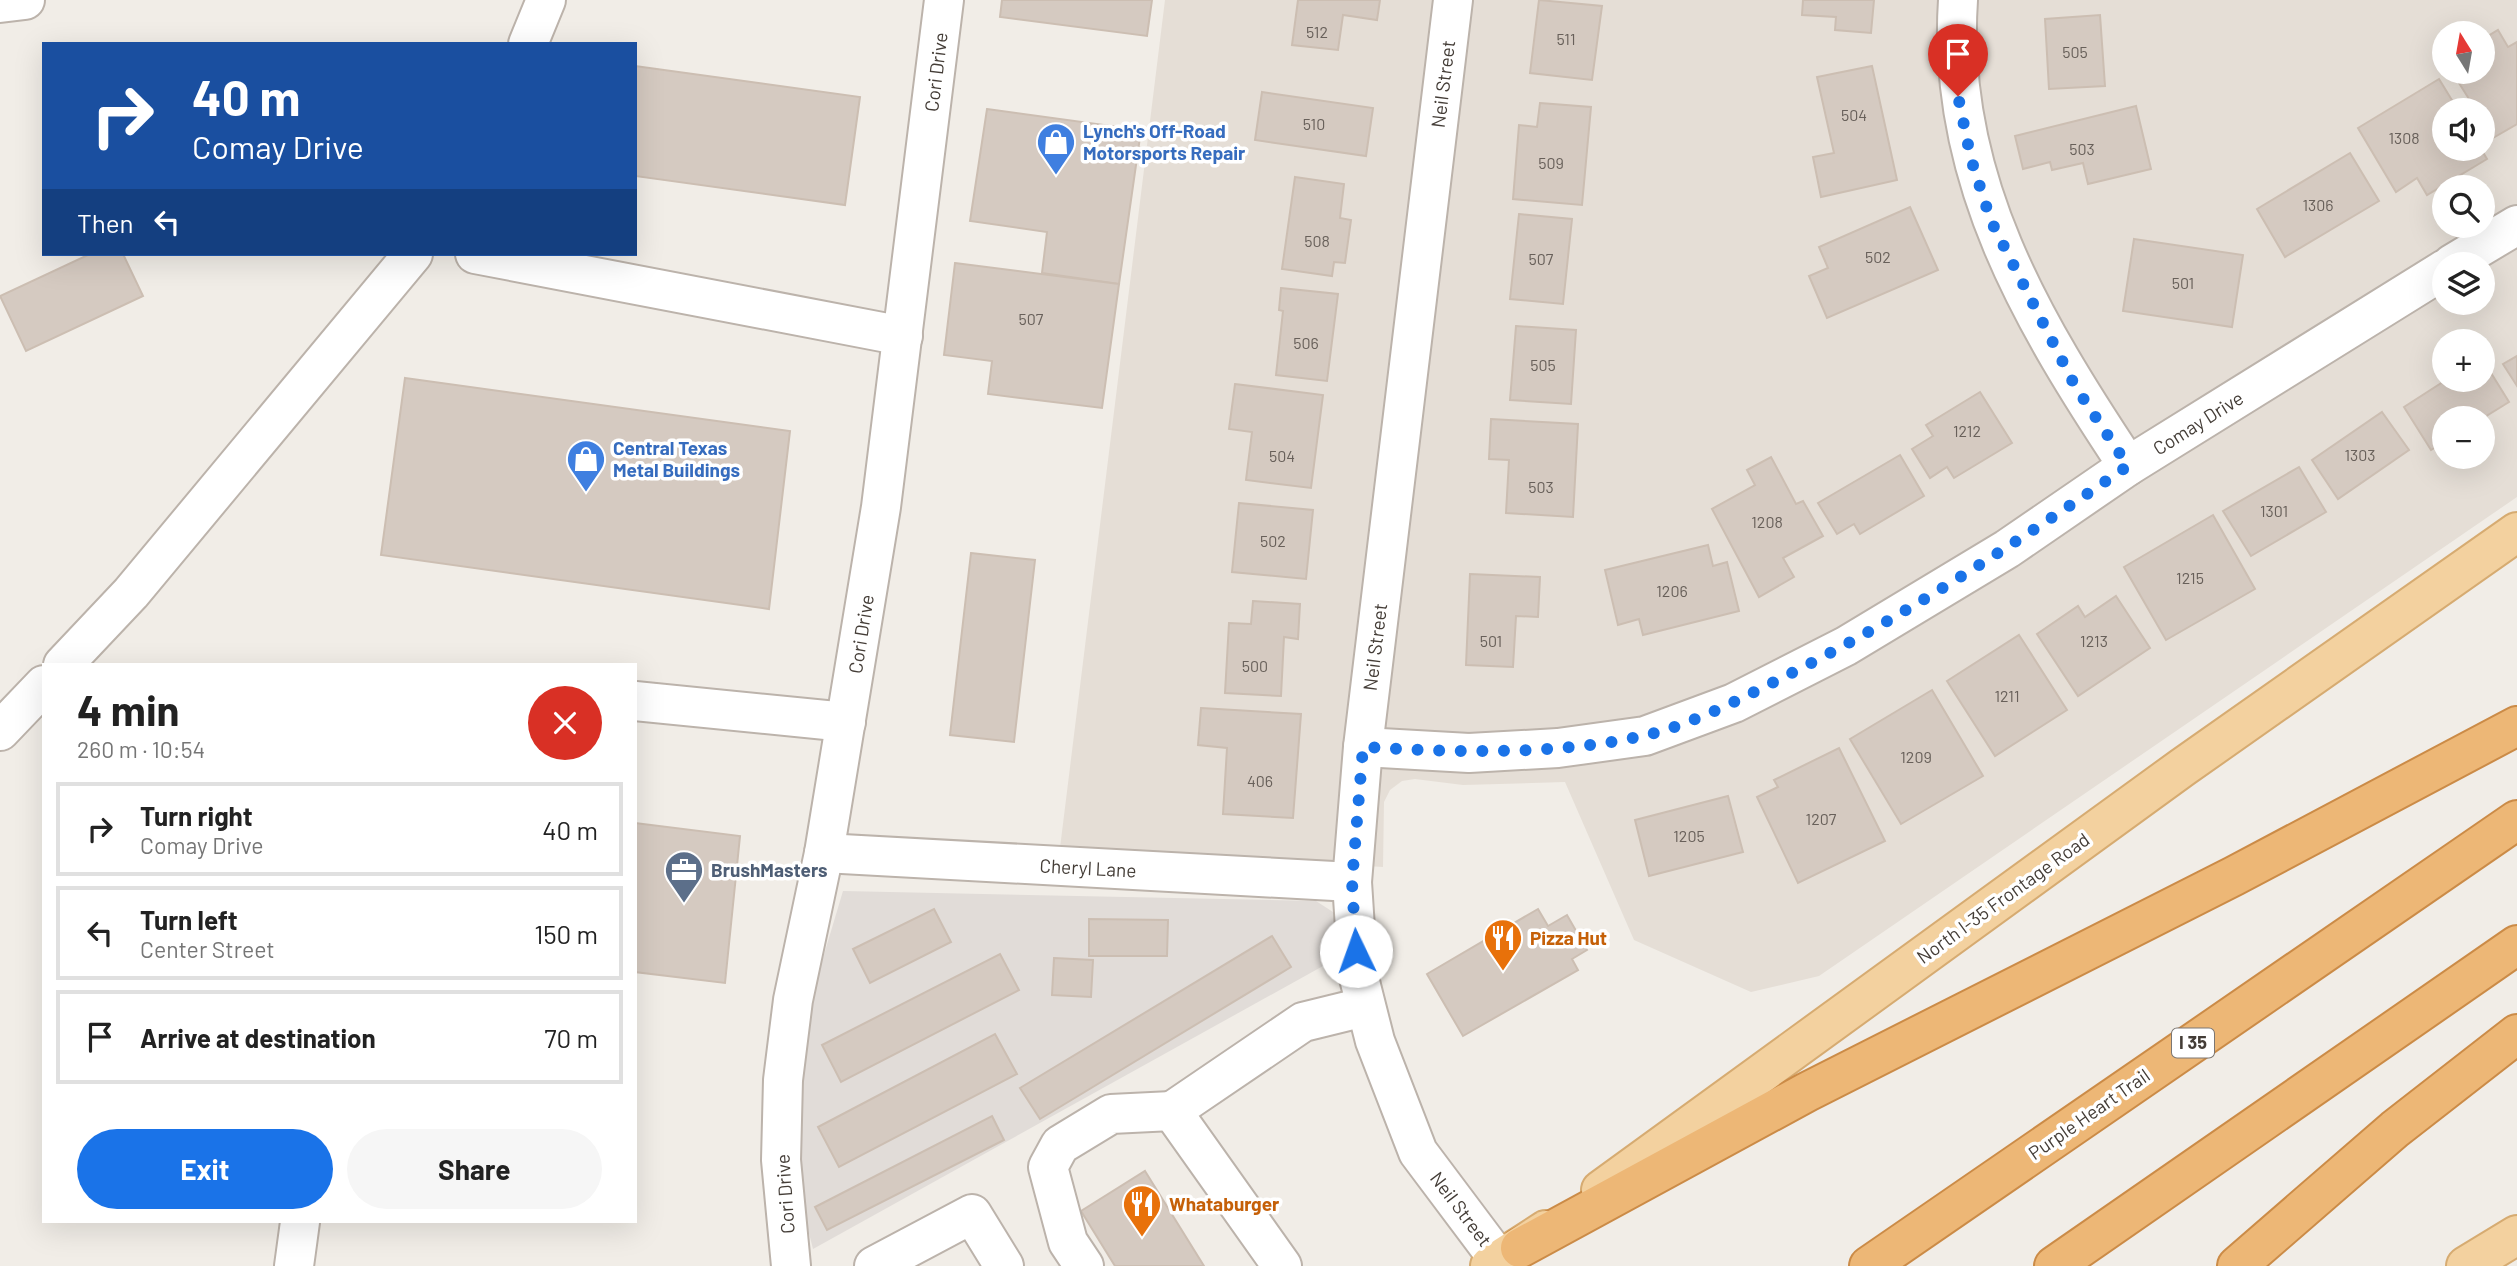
<!DOCTYPE html>
<meta charset="utf-8">
<style>
:root{--surface:#fff;--page:#f6f6f6;--text:#222;--muted:#767676;--line:#e0e0e0;--accent:#1a73e8}
body{margin:0;font-family:Barlow,sans-serif;background:var(--page);color:var(--text);height:100vh;display:flex;flex-direction:column;font-size:26px;white-space:nowrap}
*{box-sizing:border-box;margin:0}
p{font-size:23px;color:var(--muted)}
.icon{flex:none;width:38px;height:38px;fill:none;stroke:currentColor;stroke-width:2;stroke-linecap:round;stroke-linejoin:round}
.map{position:relative;flex:1;overflow:hidden}
.details{position:absolute;left:42px;top:663px;width:595px;height:560px;display:flex;flex-direction:column;background:var(--surface);border-radius:0px;box-shadow:0 7px 28px #0002}
.details>*{flex:none}
.top-card{position:absolute;left:42px;top:42px;width:595px;height:214px;border-radius:0px;box-shadow:0 7px 28px #0002;background:#1a4fa0;color:#fff;overflow:hidden}
.needle{width:46px;rotate:349deg}
.tools{position:absolute;left:2432px;top:21px;display:grid;gap:14px}
.tools a{display:grid;place-items:center;width:63px;height:63px;border-radius:50%;background:var(--surface);box-shadow:0 7px 28px #0002;font-size:35px}
.pin{position:absolute;display:grid;place-items:center;width:60px;height:60px;color:#fff;margin:-72px -30px;border-radius:50% 50% 50% 0;rotate:-45deg;box-shadow:0 0 7px #0007}
.pin .icon{rotate:45deg}
.me{position:absolute;width:77px;margin:-38px;rotate:357deg;stroke-linejoin:round;filter:drop-shadow(0 0 5px #0008)}
.turn{display:flex;align-items:center;gap:24px;height:147px;padding:0 35px;font-size:32px}
.turn .icon{width:91px;height:91px;stroke-width:2.5}
.turn b{display:block;font-size:49px;line-height:60px}
.then{display:flex;align-items:center;height:66px;padding:0 35px;background:#0003;gap:14px;font-size:26px}
.round{display:grid;place-items:center;flex:none;width:74px;height:74px;border-radius:37px;background:var(--page)}
.summary{display:flex;align-items:center;justify-content:space-between;height:119px;padding:0 35px}
h1{font-size:42px;font-weight:700;line-height:52px}
.button{display:flex;gap:14px;margin-top:auto;padding:14px 35px}
.button a{flex:1;height:80px;border-radius:42px;background:var(--accent);color:#fff;font-size:28px;font-weight:700;line-height:80px;text-align:center}
.button a+a{background:var(--page);color:var(--text)}
ul{padding:0;list-style:none}
li{display:flex;align-items:center;gap:21px;height:94px;margin:0 14px 10px;padding:0 21px;border:4px solid var(--line);border-radius:0px}
li div{flex:1}
li b{display:block;font-size:26px}
li em{font-style:normal}
.map>svg:first-child{display:block}
</style>
<div class="map">
<svg width="2517" height="1266" viewBox="0 0 2517 1266">
<rect width="100%" height="100%" fill="#f1ede7"/>
<path fill="#e5ded6" fill-rule="evenodd" d="M1165 0H2517V497L1819 976 1751 992 1634 940 1565 782 1463 785 1415 779 1402 781 1390 790 1384 802 1383 867 1060 848ZM2445 33H2483V72H2445ZM2445 110H2483V149H2445ZM2445 187H2483V226H2445ZM2445 264H2483V303H2445ZM2445 341H2483V380H2445ZM2445 418H2483V457H2445Z"/>
<path fill="#e1dcd8" d="M843 891 1316 901 1333 912 1340 922 1341 956 813 1249 797 1186 790 1127 811 998Z"/>
<g fill="#d5cac1" stroke="#ccbeb2" stroke-width="2">
<path d="M1002 0H1152L1147 36 1000 17Z"/>
<path d="M1298 0H1380L1377 20 1343 15 1338 50 1292 45Z"/>
<path d="M1539 0 1602 6 1592 80 1530 73Z"/>
<path d="M1803 0H1874L1871 33 1835 30 1836 17 1802 15Z"/>
<path d="M2100 15 2105 86 2049 89 2045 19Z"/>
<path d="M2498 30 2508 47 2517 42V124L2493 138 2483 122V110H2476L2452 72H2483V39Z"/>
<path d="M635 66 860 97 845 205 635 176Z"/>
<path d="M1872 66 1897 180 1821 197 1813 157 1834 153 1817 77Z"/>
<path d="M2439 79 2458 110H2445V149H2481L2487 159 2427 195 2417 178 2396 192 2358 128Z"/>
<path d="M1262 92 1373 108 1366 156 1255 140Z"/>
<path d="M1540 103 1591 107 1582 205 1513 199 1519 125 1537 127Z"/>
<path d="M2136 106 2151 169 2088 184 2083 163 2052 170 2050 162 2023 169 2015 136Z"/>
<path d="M987 109 1141 130 1119 284 1042 273 1047 232 970 221Z"/>
<path d="M2350 153 2379 201 2285 257 2257 209Z"/>
<path d="M1295 177 1344 184 1340 218 1351 220 1345 263 1334 262 1332 276 1282 269Z"/>
<path d="M1910 207 1938 270 1827 318 1809 276 1828 268 1819 247Z"/>
<path d="M1519 214 1572 219 1563 304 1510 299Z"/>
<path d="M2134 239 2243 255 2232 327 2123 311Z"/>
<path d="M90 254H123L143 296 26 351 0 296Z"/>
<path d="M955 263 1119 284 1102 408 988 394 992 361 944 355Z"/>
<path d="M1281 288 1338 294 1327 381 1276 375 1283 311 1279 310Z"/>
<path d="M1516 326 1576 330 1571 404 1510 400Z"/>
<path d="M2517 356V386L2503 364Z"/>
<path d="M2483 360 2509 402 2483 418H2445V442L2431 450 2404 407 2446 380H2483Z"/>
<path d="M405 378 790 431 769 609 381 555Z"/>
<path d="M1235 384 1323 395 1311 488 1246 480 1252 432 1229 429Z"/>
<path d="M1980 392 2012 443 1954 478 1947 467 1930 478 1912 449 1933 436 1926 425Z"/>
<path d="M2382 412 2409 450 2338 499 2312 460Z"/>
<path d="M1491 419 1578 424 1573 517 1506 513 1509 460 1489 459Z"/>
<path d="M1900 455 1924 496 1860 534 1854 524 1837 534 1818 503Z"/>
<path d="M1771 457 1796 504 1803 501 1823 536 1783 558 1794 577 1759 597 1712 509 1755 485 1747 470Z"/>
<path d="M2299 467 2326 512 2251 556 2223 511Z"/>
<path d="M1239 503 1313 510 1306 579 1232 572Z"/>
<path d="M2213 515 2255 589 2166 640 2124 567Z"/>
<path d="M1708 545 1713 566 1727 562 1739 611 1643 635 1639 619 1618 625 1605 570Z"/>
<path d="M971 553 1035 560 1014 742 950 735Z"/>
<path d="M1470 574 1540 577 1538 617 1516 616 1513 667 1466 665Z"/>
<path d="M2116 596 2150 648 2078 696 2037 634 2078 606 2085 617Z"/>
<path d="M1253 601 1300 604 1298 639 1284 637 1281 696 1225 693 1229 623 1251 624Z"/>
<path d="M2019 635 2067 710 1995 756 1947 681Z"/>
<path d="M1932 690 1983 776 1901 824 1850 739Z"/>
<path d="M1201 708 1301 714 1293 818 1223 814 1227 748 1198 745Z"/>
<path d="M1839 748 1885 841 1798 883 1757 797 1778 787 1774 780Z"/>
<path d="M1728 796 1743 852 1649 876 1635 820Z"/>
<path d="M635 823 740 836 725 983 635 972Z"/>
<path d="M934 909 951 942 870 983 853 949Z"/>
<path d="M1538 909 1548 926 1567 915 1587 950 1572 959 1578 970 1463 1036 1427 974Z"/>
<path d="M1089 919 1168 920 1167 956H1089Z"/>
<path d="M1272 936 1291 967 1040 1119 1020 1088Z"/>
<path d="M1000 954 1019 990 841 1082 822 1045Z"/>
<path d="M1054 958 1093 960 1091 997 1052 995Z"/>
<path d="M995 1034 1017 1074 839 1167 818 1127Z"/>
<path d="M992 1116 1004 1140 827 1230 815 1207Z"/>
<path d="M1145 1171 1204 1266H1115L1081 1211Z"/>
</g>
<g fill="none" stroke-linecap="round" stroke-linejoin="round">
<g stroke="#bcb3ab" stroke-width="42">
<g id="minor">
<path d="M1453 0 1363 747 1352 882 1358 974 1375 1041 1418 1152 1499 1260"/>
<path d="M1958 0C1946 178 2033 323 2128 466"/>
<path d="M0 3 25 0"/>
<path d="M528 44 546 0"/>
<path d="M475 254 903 336"/>
<path d="M2452 264 2517 225"/>
<path d="M63 665 131 593 413 254"/>
<path d="M635 701 846 722"/>
<path d="M0 731 44 685"/>
<path d="M1363 747 1469 753 1558 748 1645 736 1734 703 1846 646 2007 549 2128 466 2445 269"/>
<path d="M824 853 1352 882"/>
<path d="M294 1266 300 1222"/>
<path d="M791 1266 781 1160 783 1080 793 1000 824 853 881 507 944 0"/>
<path d="M874 1266 972 1214 1004 1266"/>
<path d="M1084 1266 1068 1242 1048 1167 1060 1145 1111 1114 1172 1111"/>
<path d="M1282 1266 1172 1111 1303 1022 1364 1007"/>
</g>
</g>
<g stroke="#d6ab71" stroke-width="42">
<g id="major">
<path d="M1601 1190 2183 767 2517 532"/>
<path d="M1490 1266 1546 1230"/>
<path d="M2466 1266 2517 1235"/>
</g>
</g>
<g stroke="#cb8b47" stroke-width="42">
<g id="highway">
<path d="M1520 1248 1807 1092 2234 876 2517 726"/>
<path d="M1869 1266 2517 820"/>
<path d="M2054 1266 2517 945"/>
<path d="M2237 1266 2395 1129 2517 1034"/>
</g>
</g>
<use href="#minor" stroke="#fff" stroke-width="38"/>
<use href="#major" stroke="#f3d19f" stroke-width="38"/>
<use href="#highway" stroke="#edb776" stroke-width="38"/>
</g>
<g fill="none" stroke-linecap="round" stroke-linejoin="round">
<path stroke="#1a73e8" stroke-width="12" stroke-dasharray="0 21.6" d="M1356 951 1352 882 1363 747C1456 752 1550 756 1643 736 1688 726 1739 700 1780 679 1902 618 2016 543 2128 466L2075 386 1991 221 1971 159 1958 96"/>
</g>
<defs>
<g id="shop-pin" transform="scale(2.0125)"><path d="M0 17L-7.5 6A9.5 9.5 0 1 1 7.5 6Z" fill="#3f7fe0" stroke="#fff"/><path d="M-5-2.5h2.3a2.7 3.5 0 0 1 5.4 0H5L5.5 6h-11ZM-1.5-2.5h3a1.5 2.3 0 0 0-3 0Z" fill="#fff"/></g>
<g id="office-pin" transform="scale(2.0125)"><path d="M0 17L-7.5 6A9.5 9.5 0 1 1 7.5 6Z" fill="#5c6f8a" stroke="#fff"/><path d="M-6-3h4V-5.5h4V-3h4V5H-6ZM-1-4.5V-3h2v-1.5ZM-6 0V1H6V0Z" fill="#fff"/></g>
<g id="restaurant-pin" transform="scale(2.0125)"><path d="M0 17L-7.5 6A9.5 9.5 0 1 1 7.5 6Z" fill="#e8710a" stroke="#fff"/><path d="M-5-6h1v4h1v-4h1v4h1v-4h1v5L-1.5 .5V6h-2V.5L-5-1ZM5-6V6H3V1.5H1.5Q1.5-4 5-6Z" fill="#fff"/></g>
</defs>
<g fill-rule="evenodd">
<use href="#shop-pin" x="1056" y="142"/>
<use href="#shop-pin" x="586" y="459"/>
<use href="#office-pin" x="684" y="870"/>
<use href="#restaurant-pin" x="1503" y="938"/>
<use href="#restaurant-pin" x="1142" y="1204"/>
</g>
<g text-anchor="middle" stroke-width="7" stroke-linejoin="round" paint-order="stroke">
<g font-size="16" fill="#68605a">
<text x="1317" y="38">512</text>
<text x="1566" y="45">511</text>
<text x="2075" y="58">505</text>
<text x="1854" y="121">504</text>
<text x="1314" y="130">510</text>
<text x="2404" y="144">1308</text>
<text x="2082" y="155">503</text>
<text x="1551" y="169">509</text>
<text x="2318" y="211">1306</text>
<text x="1317" y="247">508</text>
<text x="1878" y="263">502</text>
<text x="1541" y="265">507</text>
<text x="2183" y="289">501</text>
<text x="1031" y="325">507</text>
<text x="1306" y="349">506</text>
<text x="1543" y="371">505</text>
<text x="1967" y="437">1212</text>
<text x="2360" y="461">1303</text>
<text x="1282" y="462">504</text>
<text x="1541" y="493">503</text>
<text x="2274" y="517">1301</text>
<text x="1767" y="528">1208</text>
<text x="1273" y="547">502</text>
<text x="2190" y="584">1215</text>
<text x="1672" y="597">1206</text>
<text x="1491" y="647">501</text>
<text x="2094" y="647">1213</text>
<text x="1255" y="672">500</text>
<text x="2007" y="702">1211</text>
<text x="1916" y="763">1209</text>
<text x="1260" y="787">406</text>
<text x="1821" y="825">1207</text>
<text x="1689" y="842">1205</text>
</g>
<rect fill="#fff" stroke="#7c7773" stroke-width="2" x="2172" y="1028.5" width="42" height="29" rx="5"/>
<g font-size="18" font-weight="bold" fill="#443d37">
<text x="2193" y="1049">I 35</text>
</g>
<g font-size="19" fill="#443d37" stroke="#fff">
<text transform="translate(936 72) rotate(-83)" y="7">Cori Drive</text>
<text transform="translate(1443 84) rotate(-83)" y="7">Neil Street</text>
<text transform="translate(2198 423) rotate(-32)" y="7">Comay Drive</text>
<text transform="translate(861 634) rotate(-81)" y="7">Cori Drive</text>
<text transform="translate(1375 647) rotate(-83)" y="7">Neil Street</text>
<text transform="translate(1088 868) rotate(3)" y="7">Cheryl Lane</text>
<text transform="translate(2003 898) rotate(-36)" y="7">North I-35 Frontage Road</text>
<text transform="translate(2089 1114) rotate(-35)" y="7">Purple Heart Trail</text>
<text transform="translate(785 1194) rotate(-94)" y="7">Cori Drive</text>
<text transform="translate(1461 1209) rotate(53)" y="7">Neil Street</text>
</g>
<g font-size="19" font-weight="bold" fill="#366cbe" stroke="#fff" text-anchor="start">
<text x="1083" y="138">Lynch's Off-Road<tspan x="1083" dy="22">Motorsports Repair</tspan></text>
<text x="613" y="455">Central Texas<tspan x="613" dy="22">Metal Buildings</tspan></text>
</g>
<g font-size="19" font-weight="bold" fill="#4e5e75" stroke="#fff" text-anchor="start">
<text x="711" y="877">BrushMasters</text>
</g>
<g font-size="19" font-weight="bold" fill="#c56008" stroke="#fff" text-anchor="start">
<text x="1530" y="945">Pizza Hut</text>
<text x="1169" y="1211">Whataburger</text>
</g>
</g>
</svg>
<div class="tools">
<a><svg class="needle" viewBox="-14 -14 28 28"><path d="M0-13l5 13h-10z" fill="#e53935"/><path d="M0 13l5-13h-10z" fill="#767676"/></svg></a>
<a><svg class="icon" aria-label="sound" viewBox="0 0 24 24"><path d="M4 9h4l5-4v14l-5-4H4zM17 9q2 3 0 6"/></svg></a>
<a><svg class="icon" aria-label="search" viewBox="0 0 24 24"><circle cx="10" cy="10" r="6"/><path d="M15 15l6 6"/></svg></a>
<a><svg class="icon" aria-label="layers" viewBox="0 0 24 24"><path d="M12 4l9 5-9 5-9-5zM3 14l9 5 9-5"/></svg></a>
<a>+</a>
<a>−</a>
</div>
<div class="pin" style="left:1958px;top:96px;background:#d93025"><svg class="icon" aria-label="arrive" viewBox="0 0 24 24"><path d="M6 21V4h12l-3 4 3 4H6"/></svg></div>
<svg class="me" style="left:1356px;top:951px" viewBox="-20 -20 40 40"><circle r="19" fill="#fff"/><path d="M0-13L10 11 0 6-10 11z" fill="#1a73e8"/></svg>
<div class="top-card">
<div class="turn"><svg class="icon" aria-label="right" viewBox="0 0 24 24"><path d="M7 20v-9h11M14 6l5 5-5 5"/></svg><div><b>40 m</b>Comay Drive</div></div>
<div class="then">Then<svg class="icon" aria-label="left" viewBox="0 0 24 24"><path d="M17 20v-9H6M10 6l-5 5 5 5"/></svg></div>
</div>
<section class="details">
<div class="summary"><div><h1>4 min</h1><p>260 m · 10:54</p></div><a class="round" style="background:#d93025;color:#fff"><svg class="icon" aria-label="close" viewBox="0 0 24 24"><path d="M6 6l12 12M18 6L6 18"/></svg></a></div>
<ul>
<li><svg class="icon" aria-label="right" viewBox="0 0 24 24"><path d="M7 20v-9h11M14 6l5 5-5 5"/></svg><div><b>Turn right</b><p>Comay Drive</p></div><em>40 m</em></li>
<li><svg class="icon" aria-label="left" viewBox="0 0 24 24"><path d="M17 20v-9H6M10 6l-5 5 5 5"/></svg><div><b>Turn left</b><p>Center Street</p></div><em>150 m</em></li>
<li><svg class="icon" aria-label="arrive" viewBox="0 0 24 24"><path d="M6 21V4h12l-3 4 3 4H6"/></svg><div><b>Arrive at destination</b></div><em>70 m</em></li>
</ul>
<div class="button"><a>Exit</a><a>Share</a></div>
</section>
</div>
